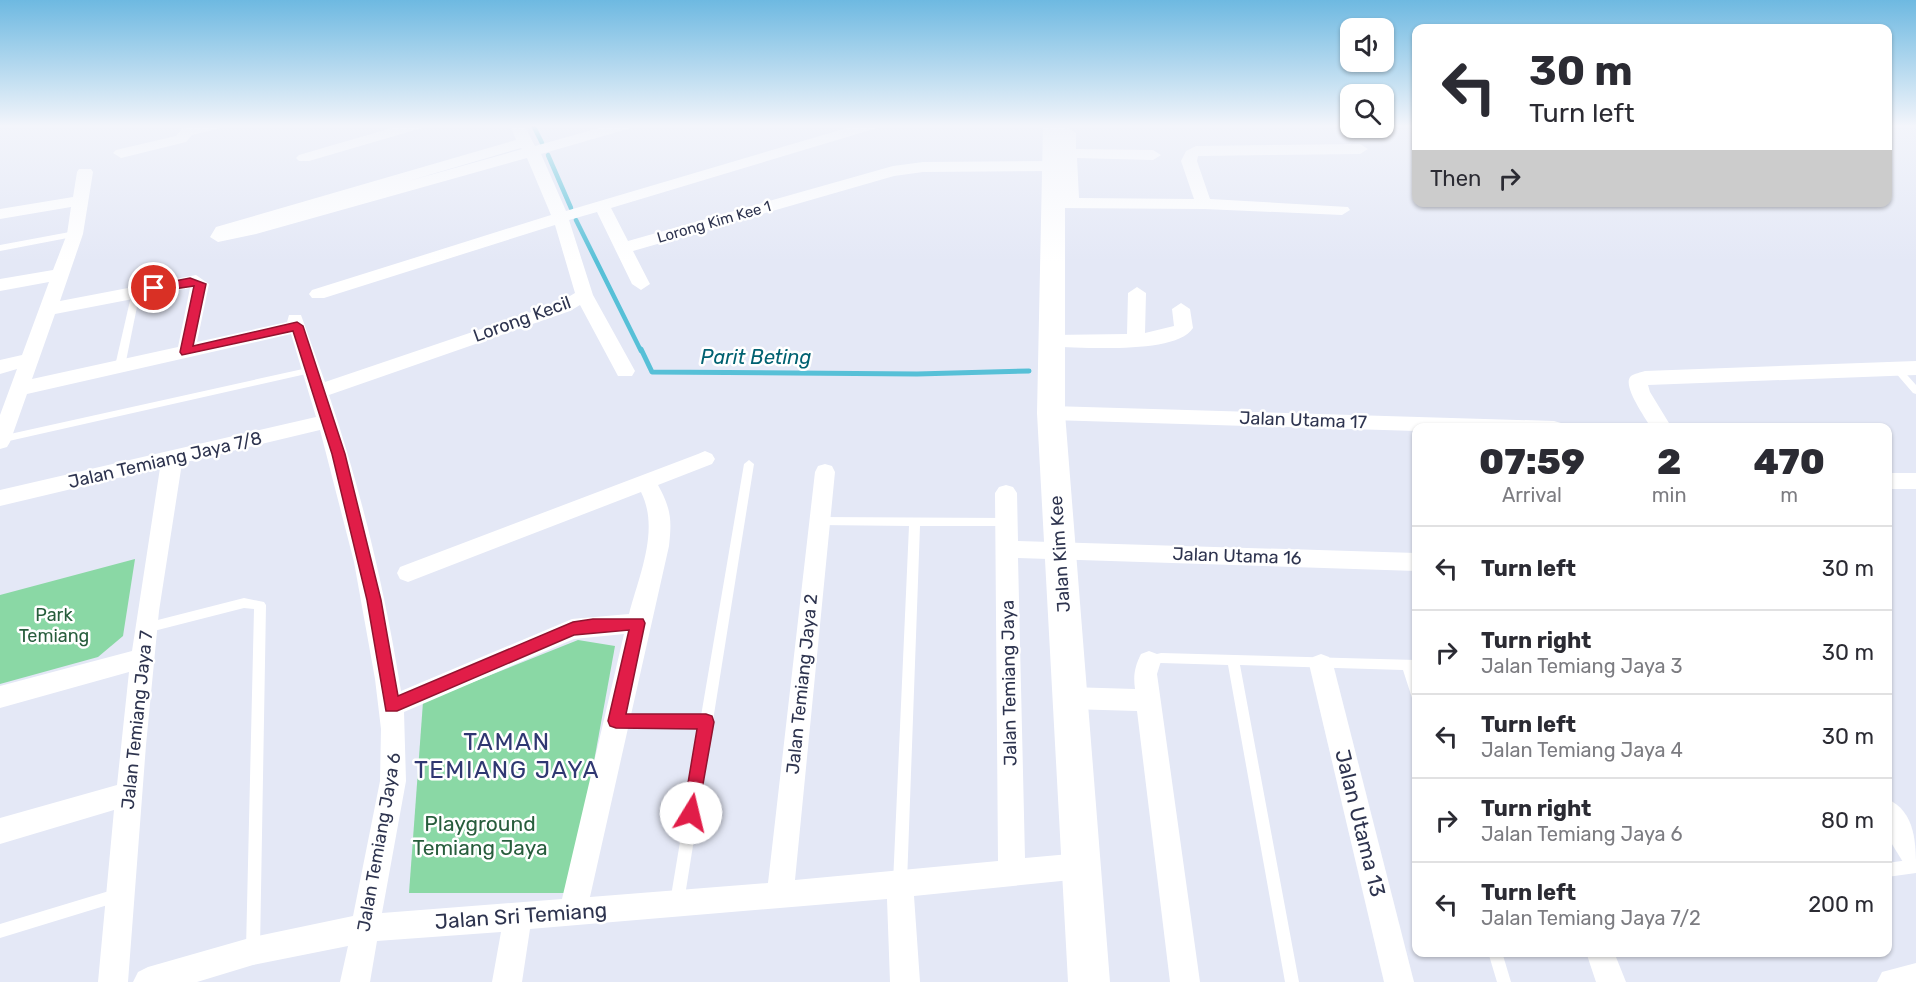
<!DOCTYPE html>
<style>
:root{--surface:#fff;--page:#f7f7f7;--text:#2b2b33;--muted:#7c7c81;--line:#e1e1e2}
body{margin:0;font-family:Rubik,sans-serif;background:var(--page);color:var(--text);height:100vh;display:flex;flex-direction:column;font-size:22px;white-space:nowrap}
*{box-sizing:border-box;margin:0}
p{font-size:20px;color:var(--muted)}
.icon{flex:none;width:33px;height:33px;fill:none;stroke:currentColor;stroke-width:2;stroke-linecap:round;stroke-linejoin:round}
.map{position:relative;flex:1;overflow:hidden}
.details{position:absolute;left:1412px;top:423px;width:480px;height:534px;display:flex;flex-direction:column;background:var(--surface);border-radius:12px;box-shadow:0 2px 4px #0004}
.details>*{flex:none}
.banner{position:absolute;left:1412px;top:24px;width:480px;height:183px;border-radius:12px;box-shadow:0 2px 4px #0004;background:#fff;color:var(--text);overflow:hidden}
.controls{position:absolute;left:1340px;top:18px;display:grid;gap:12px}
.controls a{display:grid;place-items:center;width:54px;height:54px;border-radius:12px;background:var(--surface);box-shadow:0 2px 4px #0004;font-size:30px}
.pin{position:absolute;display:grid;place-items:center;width:51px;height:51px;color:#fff;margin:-26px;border:3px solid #fff;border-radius:50%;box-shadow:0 2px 6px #0007}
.me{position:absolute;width:66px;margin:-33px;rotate:9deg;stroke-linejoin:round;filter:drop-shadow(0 0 4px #0008)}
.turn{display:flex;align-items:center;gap:21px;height:126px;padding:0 18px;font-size:27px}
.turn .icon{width:78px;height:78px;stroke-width:2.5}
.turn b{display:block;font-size:42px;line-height:51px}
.then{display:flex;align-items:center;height:57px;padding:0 18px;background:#0003;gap:12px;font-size:22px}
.eta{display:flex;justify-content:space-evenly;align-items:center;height:102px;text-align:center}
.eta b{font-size:36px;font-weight:800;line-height:42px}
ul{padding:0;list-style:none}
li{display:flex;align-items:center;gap:18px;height:84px;padding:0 18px;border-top:2px solid var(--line)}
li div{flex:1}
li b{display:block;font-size:22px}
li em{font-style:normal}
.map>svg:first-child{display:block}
</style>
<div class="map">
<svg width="1916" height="982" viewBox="0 0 1916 982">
<rect width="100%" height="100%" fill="#e4e8f6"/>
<g fill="#8ad8a5">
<path d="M135 559 123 636 98 657 0 684V595Z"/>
<path d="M578 640 615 646 570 893H409L423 702Z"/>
</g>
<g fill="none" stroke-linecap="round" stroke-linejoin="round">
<g stroke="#57c0d7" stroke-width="4.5">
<path d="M533 125 542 143"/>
<path d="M548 155 571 208"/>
<path d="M576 220 641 351"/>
</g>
<path stroke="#57c0d7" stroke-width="5" d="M641 349 652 372 917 374 1029 371"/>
<g fill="#fff" fill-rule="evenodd">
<path d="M75 231 79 234 78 236 0 251V245Z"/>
<path d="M136 289 140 292 125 366 120 369 115 366 132 292Z"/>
<path d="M1897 366 1900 367 1916 385V394L1913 393 1894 371 1892 369 1894 367Z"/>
<path d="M312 367 315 368 317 370 315 372 0 443 1 436Z"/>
<path d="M749 460 754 464 684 902 682 907 677 909 672 907 670 902 699 728 616 727 612 725 610 721 612 717 616 715 701 716 744 464Z"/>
<path d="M819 517 1007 518 1011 519 1012 522 1011 525 1007 526H920L907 883 905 888 900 890 895 888 893 883 909 526 819 525 815 524 814 521 815 518Z"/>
<path d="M244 598 264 602 266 605 260 949 258 954 253 956 248 954 246 949 254 609 244 608 146 633 142 631 140 628 142 625 146 623Z"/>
<path d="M1161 653 1416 660V670H1415L1416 699 1412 698 1403 670 1240 665 1299 982H1285L1228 665 1161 663 1149 666 1145 665 1143 661 1145 657Z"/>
<path d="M1916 859V873L1887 877V863Z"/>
<path d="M119 888 124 890 126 895 124 900 0 938V924Z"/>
<path d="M1488 952H1502L1511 982H1497Z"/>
</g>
<g fill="#fff" fill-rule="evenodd">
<path d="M198 125H223L221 128 192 135 186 142 121 158 113 153 116 150 176 136 182 129Z"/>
<path d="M402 125H424L422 128 309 161H299L296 158 299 155Z"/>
<path d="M510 125H524L535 146 610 125H633L631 128 541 154 566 211 857 125H879L877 128 611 208 628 241 893 166 923 162 1054 161 1062 166 1061 158 1049 156 1046 153 1049 150 1061 149 1060 133 1068 128 1076 133V149L1153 150 1161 155 1153 160 1077 158 1079 198 1194 199 1181 161 1186 151 1196 146 1360 144 1368 149 1360 154 1198 156 1197 161 1210 199 1348 207 1350 210 1342 215 1204 209 1055 208 1047 203 1049 200 1063 198 1062 166 1054 171 923 172 894 176 633 251 650 284 641 290 632 284 597 212 569 220 593 295 635 371 632 376H618L580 305 570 311 329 395C361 490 385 590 401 691L572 619 629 614C639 575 660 530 641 492L408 582 400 579 397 573 400 567 698 454 705 451 712 454 715 459 712 464 658 485C671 509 672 519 669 546L590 897 768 883 815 472 818 466 825 464 832 466 835 472 795 880 998 861 995 493 999 487 1006 485 1013 487 1017 493 1018 541 1416 553V571L1018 558 1025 858 1081 853 1091 856 1095 866 1091 876 1081 879 914 896 920 982H890L887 899 530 929 522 982H492L501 932 377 941 370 982H340L348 946 253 965 197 982H133L138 972 148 967 253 937 353 916 380 781 381 729 375 679 354 562 320 430 182 463 159 611 146 745 128 982H98L114 810 0 844V818L117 785 129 672 0 708V686L132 651 160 468 0 506V490L316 417 291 334 27 394 10 442 7 447 0 449V415L17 369 0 374V360L22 355 49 282 0 291V279L53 270 67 234 71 207 0 219V209L73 197 77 172 79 169H91L93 172 83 234 60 301 196 275 209 284 197 342 287 322 289 315H301L325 382 558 303 575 293 555 225 324 298H312L309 294 312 290 551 215 527 158 256 234 218 242 210 237 216 227 516 140ZM521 148 522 149 405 182ZM190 288 178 347 32 379 55 314ZM624 634 562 899 382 913 406 781 404 712 574 639Z"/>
<path d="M1137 287 1146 293 1145 333 1174 326 1172 309 1181 303 1190 309 1193 328C1176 355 1082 347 1052 347L1045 345 1043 341 1045 337 1052 335 1127 334 1128 293Z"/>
<path d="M1916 361V375L1648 385 1650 392 1672 428H1651C1646 418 1621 385 1631 376 1634 374 1641 372 1645 371Z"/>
<path d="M1051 406 1554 421 1561 423 1564 428H1416V431L1051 420 1044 418 1041 413 1044 408Z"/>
<rect x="1887" y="473" width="29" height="16"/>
<path d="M1149 651 1157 654 1161 661 1157 674 1200 982H1170L1137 711 1069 709 1060 706 1057 698 1060 690 1069 687 1135 689C1133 675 1135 666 1141 654Z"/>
<path d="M1321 654 1329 657 1333 664 1414 982H1384L1309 664 1313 657Z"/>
<path d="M1887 799C1916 811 1916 845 1916 871L1906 867 1887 836Z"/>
<path d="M1586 952H1614L1626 982H1596Z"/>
<path d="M1916 963V982H1877L1882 972Z"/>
</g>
<path fill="#fff" fill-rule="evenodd" d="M1043 125H1065V413L1110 982H1068L1037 413Z"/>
</g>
<linearGradient id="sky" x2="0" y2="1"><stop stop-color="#6eb9e1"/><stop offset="0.48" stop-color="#f3f5fb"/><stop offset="1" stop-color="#f3f5fb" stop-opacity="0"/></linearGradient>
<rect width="1916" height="262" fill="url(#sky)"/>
<path fill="#e11d48" stroke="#92132f" stroke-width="1.5" d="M190 278 206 284 193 346 297 322 303 326 345 454 381 600 398 696 573 622 593 619H643L645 623 626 714H706L712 716 714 722 697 818 691 821 685 818 683 813 697 729 616 728 610 726 608 721 629 630 574 635 397 711H386L367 600 332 454 293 331 182 355 180 352 194 286 154 292 148 288 154 285Z"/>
<g text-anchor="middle" stroke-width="5" stroke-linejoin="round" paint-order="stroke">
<g font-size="15" fill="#2e344f" stroke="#fff">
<text transform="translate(714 222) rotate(-16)" y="5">Lorong Kim Kee 1</text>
</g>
<g font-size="18" fill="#2e344f" stroke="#fff">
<text transform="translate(522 319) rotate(-20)" y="6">Lorong Kecil</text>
<text transform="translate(1303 420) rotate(2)" y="6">Jalan Utama 17</text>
<text transform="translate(165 460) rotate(-13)" y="6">Jalan Temiang Jaya 7/8</text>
<text transform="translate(1060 554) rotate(-94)" y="6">Jalan Kim Kee</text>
<text transform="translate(1237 556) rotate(2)" y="6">Jalan Utama 16</text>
<text transform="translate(1009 683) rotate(-91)" y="6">Jalan Temiang Jaya</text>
<text transform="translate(802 684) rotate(-84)" y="6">Jalan Temiang Jaya 2</text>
<text transform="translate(137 720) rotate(-84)" y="6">Jalan Temiang Jaya 7</text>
<text transform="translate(379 842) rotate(-80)" y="6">Jalan Temiang Jaya 6</text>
</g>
<g font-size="18" fill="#275d3c" stroke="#fff">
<text x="54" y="621">Park<tspan x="54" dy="21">Temiang</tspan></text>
</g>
<g font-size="20" font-style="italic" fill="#006171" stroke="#fff">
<text x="756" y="364">Parit Beting</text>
</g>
<g font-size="21" fill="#2e344f" stroke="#fff">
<text transform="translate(1360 823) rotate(76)" y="7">Jalan Utama 13</text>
<text transform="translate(521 916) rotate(-4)" y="7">Jalan Sri Temiang</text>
</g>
<g font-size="21" fill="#275d3c" stroke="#fff">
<text x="480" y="831">Playground<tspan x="480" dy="24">Temiang Jaya</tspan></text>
</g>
<g font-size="24" letter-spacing="1.5" fill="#303872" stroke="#fff">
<text x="507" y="750">TAMAN<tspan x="507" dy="28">TEMIANG JAYA</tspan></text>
</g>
</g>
</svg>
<div class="controls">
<a><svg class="icon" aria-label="sound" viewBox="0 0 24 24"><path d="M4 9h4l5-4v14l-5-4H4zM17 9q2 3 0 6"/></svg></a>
<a><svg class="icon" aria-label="search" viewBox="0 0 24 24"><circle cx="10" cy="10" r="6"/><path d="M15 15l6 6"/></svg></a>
</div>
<div class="pin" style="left:154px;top:288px;background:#d93025"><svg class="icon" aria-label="arrive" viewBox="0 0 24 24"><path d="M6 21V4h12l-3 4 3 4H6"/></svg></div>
<svg class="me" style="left:691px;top:813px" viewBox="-20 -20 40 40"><circle r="19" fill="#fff"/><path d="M0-13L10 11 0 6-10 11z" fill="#e11d48"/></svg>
<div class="banner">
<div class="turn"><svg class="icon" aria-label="left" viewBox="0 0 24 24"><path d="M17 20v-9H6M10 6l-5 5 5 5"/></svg><div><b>30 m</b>Turn left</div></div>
<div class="then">Then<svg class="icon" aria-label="right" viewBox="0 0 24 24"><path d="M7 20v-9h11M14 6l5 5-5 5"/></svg></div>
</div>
<section class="details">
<div class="eta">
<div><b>07:59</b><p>Arrival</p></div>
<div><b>2</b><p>min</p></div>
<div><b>470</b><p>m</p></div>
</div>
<ul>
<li><svg class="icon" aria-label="left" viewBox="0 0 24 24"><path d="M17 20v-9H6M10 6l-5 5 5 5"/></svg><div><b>Turn left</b></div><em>30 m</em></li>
<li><svg class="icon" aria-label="right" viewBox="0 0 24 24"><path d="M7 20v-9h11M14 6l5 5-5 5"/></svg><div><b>Turn right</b><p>Jalan Temiang Jaya 3</p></div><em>30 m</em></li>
<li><svg class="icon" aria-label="left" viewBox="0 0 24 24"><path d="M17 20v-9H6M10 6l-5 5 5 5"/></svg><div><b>Turn left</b><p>Jalan Temiang Jaya 4</p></div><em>30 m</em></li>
<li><svg class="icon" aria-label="right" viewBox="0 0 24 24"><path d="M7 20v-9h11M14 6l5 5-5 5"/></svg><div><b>Turn right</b><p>Jalan Temiang Jaya 6</p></div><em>80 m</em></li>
<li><svg class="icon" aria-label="left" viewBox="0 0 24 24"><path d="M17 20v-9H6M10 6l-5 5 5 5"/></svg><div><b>Turn left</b><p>Jalan Temiang Jaya 7/2</p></div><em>200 m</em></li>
</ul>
</section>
</div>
